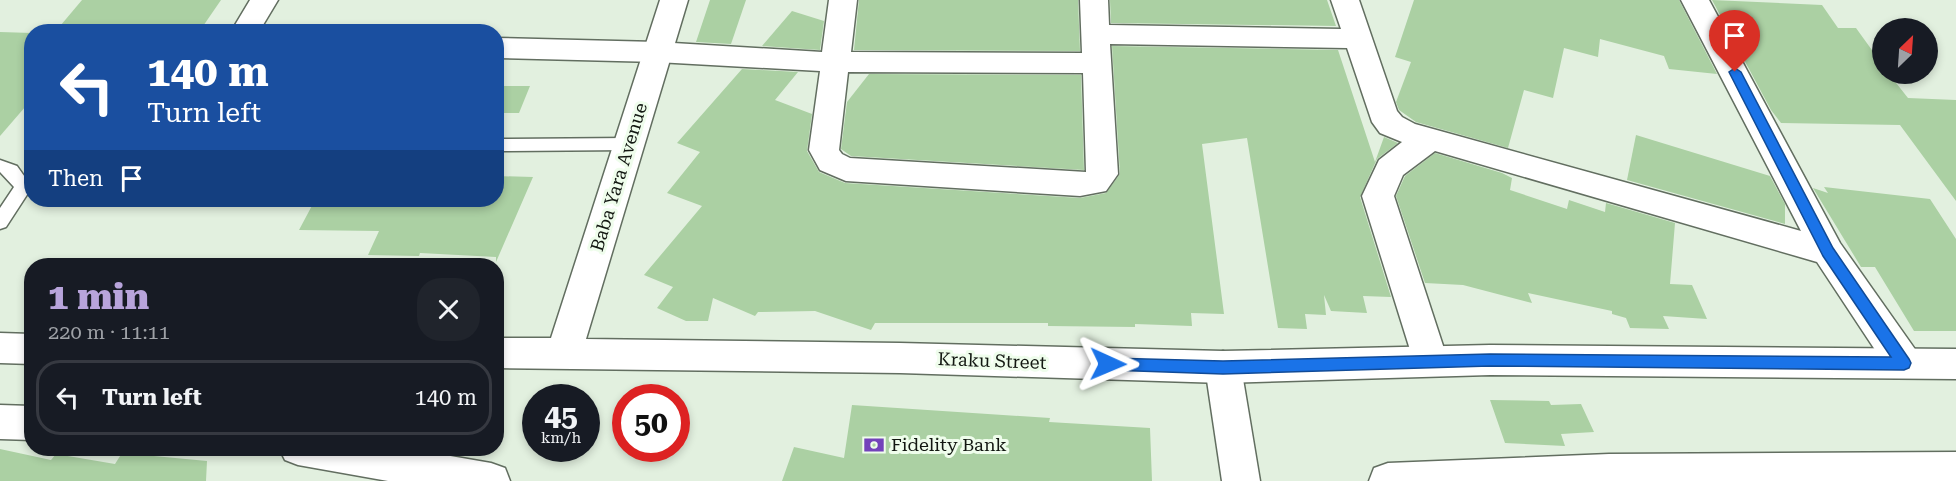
<!DOCTYPE html>
<meta charset="utf-8">
<style>
:root{--surface:#171b24;--page:#20242c;--text:#f1f3f6;--muted:#9ea1a6;--line:#363941;--accent:#b8a4db}
body{margin:0;font-family:"Roboto Serif",serif;background:var(--page);color:var(--text);height:100vh;display:flex;flex-direction:column;font-size:22px;white-space:nowrap}
*{box-sizing:border-box;margin:0}
p{font-size:20px;color:var(--muted)}
.icon{flex:none;width:33px;height:33px;fill:none;stroke:currentColor;stroke-width:2;stroke-linecap:round;stroke-linejoin:round}
.map{position:relative;flex:1;overflow:hidden}
.side{position:absolute;left:24px;top:258px;width:480px;height:198px;display:flex;flex-direction:column;background:var(--surface);border-radius:24px;box-shadow:0 3px 9px #0003}
.side>*{flex:none}
.banner{position:absolute;left:24px;top:24px;width:480px;height:183px;border-radius:24px;box-shadow:0 3px 9px #0003;background:#1a4fa0;color:#fff;overflow:hidden}
.needle{width:39px;rotate:25deg}
.buttons{position:absolute;left:1872px;top:18px;display:grid;gap:12px}
.buttons a{display:grid;place-items:center;width:66px;height:66px;border-radius:50%;background:var(--surface);box-shadow:0 3px 9px #0003;font-size:30px}
.speed{position:absolute;left:522px;top:384px;display:flex;gap:12px;font-size:30px;font-weight:700;text-align:center}
.speed>*{display:grid;place-content:center;width:78px;height:78px;border-radius:50%;background:var(--surface);box-shadow:0 3px 9px #0003;line-height:1}
.speed small{font-size:15px;font-weight:400}
.speed .limit{border:9px solid #d22;background:#fff;color:#111}
.pin{position:absolute;display:grid;place-items:center;width:51px;height:51px;color:#fff;margin:-62px -26px;border-radius:50% 50% 50% 0;rotate:-45deg;box-shadow:0 0 6px #0007}
.pin .icon{rotate:45deg}
.me{position:absolute;width:66px;margin:-33px;rotate:91deg;stroke-linejoin:round;filter:drop-shadow(0 0 4px #0008)}
.turn{display:flex;align-items:center;gap:21px;height:126px;padding:0 24px;font-size:27px}
.turn .icon{width:78px;height:78px;stroke-width:2.5}
.turn b{display:block;font-size:42px;line-height:51px}
.then{display:flex;align-items:center;height:57px;padding:0 24px;background:#0003;gap:12px;font-size:22px}
.round{display:grid;place-items:center;flex:none;width:63px;height:63px;border-radius:24px;background:var(--page)}
.summary{display:flex;align-items:center;justify-content:space-between;height:102px;padding:0 24px}
h1{font-size:36px;font-weight:800;line-height:45px;color:var(--accent)}
ul{padding:0;list-style:none}
li{display:flex;align-items:center;gap:18px;height:75px;margin:0 12px 9px;padding:0 12px;border:3px solid var(--line);border-radius:24px}
li div{flex:1}
li b{display:block;font-size:22px}
li em{font-style:normal}
.map>svg:first-child{display:block}
</style>
<div class="map">
<svg width="1956" height="481" viewBox="0 0 1956 481">
<rect width="100%" height="100%" fill="#e2f0df"/>
<g fill="#abd0a3">
<path d="M82 0H221L199 32H55Z"/>
<path d="M710 0H746L731 44 696 42Z"/>
<path d="M859 0H1078L1080 51 854 50Z"/>
<path d="M1110 0H1327L1336 26 1111 23Z"/>
<path d="M1414 0H1679L1717 74 1669 69 1664 56 1600 39 1598 57 1564 48 1553 98 1524 90 1508 148 1416 122 1399 110 1396 102 1411 62 1395 57Z"/>
<path d="M1712 0 1822 5 1838 28H1856L1882 64V74H1889L1908 98 1956 100V201L1900 125 1781 123 1771 110Z"/>
<path d="M792 11 824 21 820 50 762 46Z"/>
<path d="M0 32 32 33V99L0 136Z"/>
<path d="M1112 46 1338 50 1375 162 1384 137 1398 143 1377 159 1360 197 1391 297 1363 296 1367 313 1331 311 1324 295 1326 315 1305 314 1307 329 1278 328 1247 138 1202 144 1224 314 1191 313 1192 326 1135 324V327L1048 326V323H875L871 330 815 311 758 312 755 316 713 298 708 321H686L657 308 673 287 644 275 702 206 667 193 700 152 677 143 742 69 798 72 775 100 812 114 807 151 819 172 845 183 1080 198 1106 193 1120 174Z"/>
<path d="M869 74 1081 75 1084 170 851 156 841 149 847 102Z"/>
<path d="M496 86H530L519 113H496Z"/>
<path d="M1636 135 1770 176 1785 204V224L1627 180Z"/>
<path d="M1435 153 1502 173 1512 178 1510 190 1567 209 1569 200 1605 212 1606 203 1675 223 1670 284 1692 285 1707 319 1663 316 1669 329 1630 328 1626 318 1612 314V311L1528 293 1532 303 1463 285 1425 283 1396 196 1405 176Z"/>
<path d="M496 176 533 177 496 262V257L420 253 419 256 368 255 379 231 299 230 315 200H496Z"/>
<path d="M1824 187 1930 199 1956 239V331H1914L1875 267H1861L1813 188 1828 193Z"/>
<path d="M1490 400 1549 401 1551 405 1581 404 1594 432 1561 434 1565 446 1505 443Z"/>
<path d="M852 405 1050 418 1049 422 1150 428 1152 481H782L794 447 844 458Z"/>
<path d="M0 449 51 460 56 454 115 464 122 453 207 461 206 481H0Z"/>
</g>
<g fill="none" stroke-linecap="round" stroke-linejoin="round">
<g stroke="#626e60" stroke-width="3">
<g id="lane">
<path d="M629 138 635 140 637 144 635 148 629 150 496 151V139Z"/>
<path d="M0 160 17 166 32 187 6 227 0 229V208L14 187 0 172Z"/>
</g>
</g>
<g stroke="#626e60" stroke-width="3">
<g id="street">
<path d="M250 0H278L263 25V32H235V25Z"/>
<path d="M829 0H857L851 52 1082 53 1080 0H1108L1109 25 1341 29 1331 0H1359L1397 111 1402 117 1415 124 1801 231 1681 0H1709L1840 243 1917 352 1922 363 1917 374 1904 378 1891 374 1817 262 1435 151 1403 175 1394 196 1448 361 1443 372 1430 376 1417 372 1362 196 1379 160 1402 142 1380 133 1372 122 1347 48 1110 44 1118 174 1106 191 1080 196 846 181 820 170 809 150 820 71 657 62 496 58V38L657 42 822 52ZM848 72 1083 73 1086 172 850 158 842 154 839 150Z"/>
<path d="M1223 351 1236 356 1241 367 1260 481H1222L1205 367 1210 356Z"/>
<path d="M0 405 32 406V440L0 439Z"/>
<path d="M279 448H404L491 463 505 468 510 481H388L298 465 285 460Z"/>
<path d="M1956 452V481H1369L1374 468 1388 463 1609 454Z"/>
</g>
</g>
<g stroke="#626e60" stroke-width="3">
<g id="secondary">
<path d="M660 0H688L586 339 900 343 1223 351 1490 345 1956 349V379L1490 375 1223 383 900 373 496 368V338H551Z"/>
<path d="M0 333 32 334V364L0 363Z"/>
</g>
</g>
<use href="#lane" fill="#fff" fill-rule="evenodd"/>
<use href="#street" fill="#fff" fill-rule="evenodd"/>
<use href="#secondary" fill="#fff" fill-rule="evenodd"/>
</g>
<path fill="#1a73e8" stroke="#114b97" stroke-width="1.5" d="M1735 68 1741 72 1833 248 1909 359 1911 363 1909 368 1904 370 1490 366 1223 374 1108 370 1102 369 1100 364 1102 360 1108 358 1223 361 1490 354 1891 357 1823 256 1729 72Z"/>
<defs>
<g id="bank-bare" transform="scale(1.62)"><path d="M-6-4H6V4H-6ZM0-2.3a2.3 2.3 0 1 0 0 4.6a2.3 2.3 0 1 0 0-4.6Z" fill="#7343ba" stroke="#effdec" stroke-width="2.5" paint-order="stroke"/></g>
</defs>
<g fill-rule="evenodd">
<use href="#bank-bare" x="874" y="445"/>
</g>
<g text-anchor="middle" stroke-width="6" stroke-linejoin="round" paint-order="stroke">
<g font-size="18" fill="#121711" stroke="#effdec">
<text transform="translate(619 177) rotate(-73)" y="6">Baba Yara Avenue</text>
<text transform="translate(992 361) rotate(2)" y="6">Kraku Street</text>
</g>
<g font-size="18" fill="#121711" stroke="#effdec" text-anchor="start">
<text x="891" y="451">Fidelity Bank</text>
</g>
</g>
</svg>
<div class="buttons">
<a><svg class="needle" viewBox="-14 -14 28 28"><path d="M0-13l5 13h-10z" fill="#e53935"/><path d="M0 13l5-13h-10z" fill="#9ea1a6"/></svg></a>
</div>
<div class="speed"><div>45<small>km/h</small></div><div class="limit">50</div></div>
<div class="pin" style="left:1735px;top:72px;background:#d93025"><svg class="icon" aria-label="arrive" viewBox="0 0 24 24"><path d="M6 21V4h12l-3 4 3 4H6"/></svg></div>
<svg class="me" style="left:1108px;top:364px" viewBox="-20 -20 40 40"><path d="M0-17L14 15 0 8-14 15z" fill="#1a73e8" stroke="#fff" stroke-width="4"/></svg>
<div class="banner">
<div class="turn"><svg class="icon" aria-label="left" viewBox="0 0 24 24"><path d="M17 20v-9H6M10 6l-5 5 5 5"/></svg><div><b>140 m</b>Turn left</div></div>
<div class="then">Then<svg class="icon" aria-label="arrive" viewBox="0 0 24 24"><path d="M6 21V4h12l-3 4 3 4H6"/></svg></div>
</div>
<section class="side">
<div class="summary"><div><h1>1 min</h1><p>220 m · 11:11</p></div><a class="round"><svg class="icon" aria-label="close" viewBox="0 0 24 24"><path d="M6 6l12 12M18 6L6 18"/></svg></a></div>
<ul>
<li><svg class="icon" aria-label="left" viewBox="0 0 24 24"><path d="M17 20v-9H6M10 6l-5 5 5 5"/></svg><div><b>Turn left</b></div><em>140 m</em></li>
</ul>
</section>
</div>
